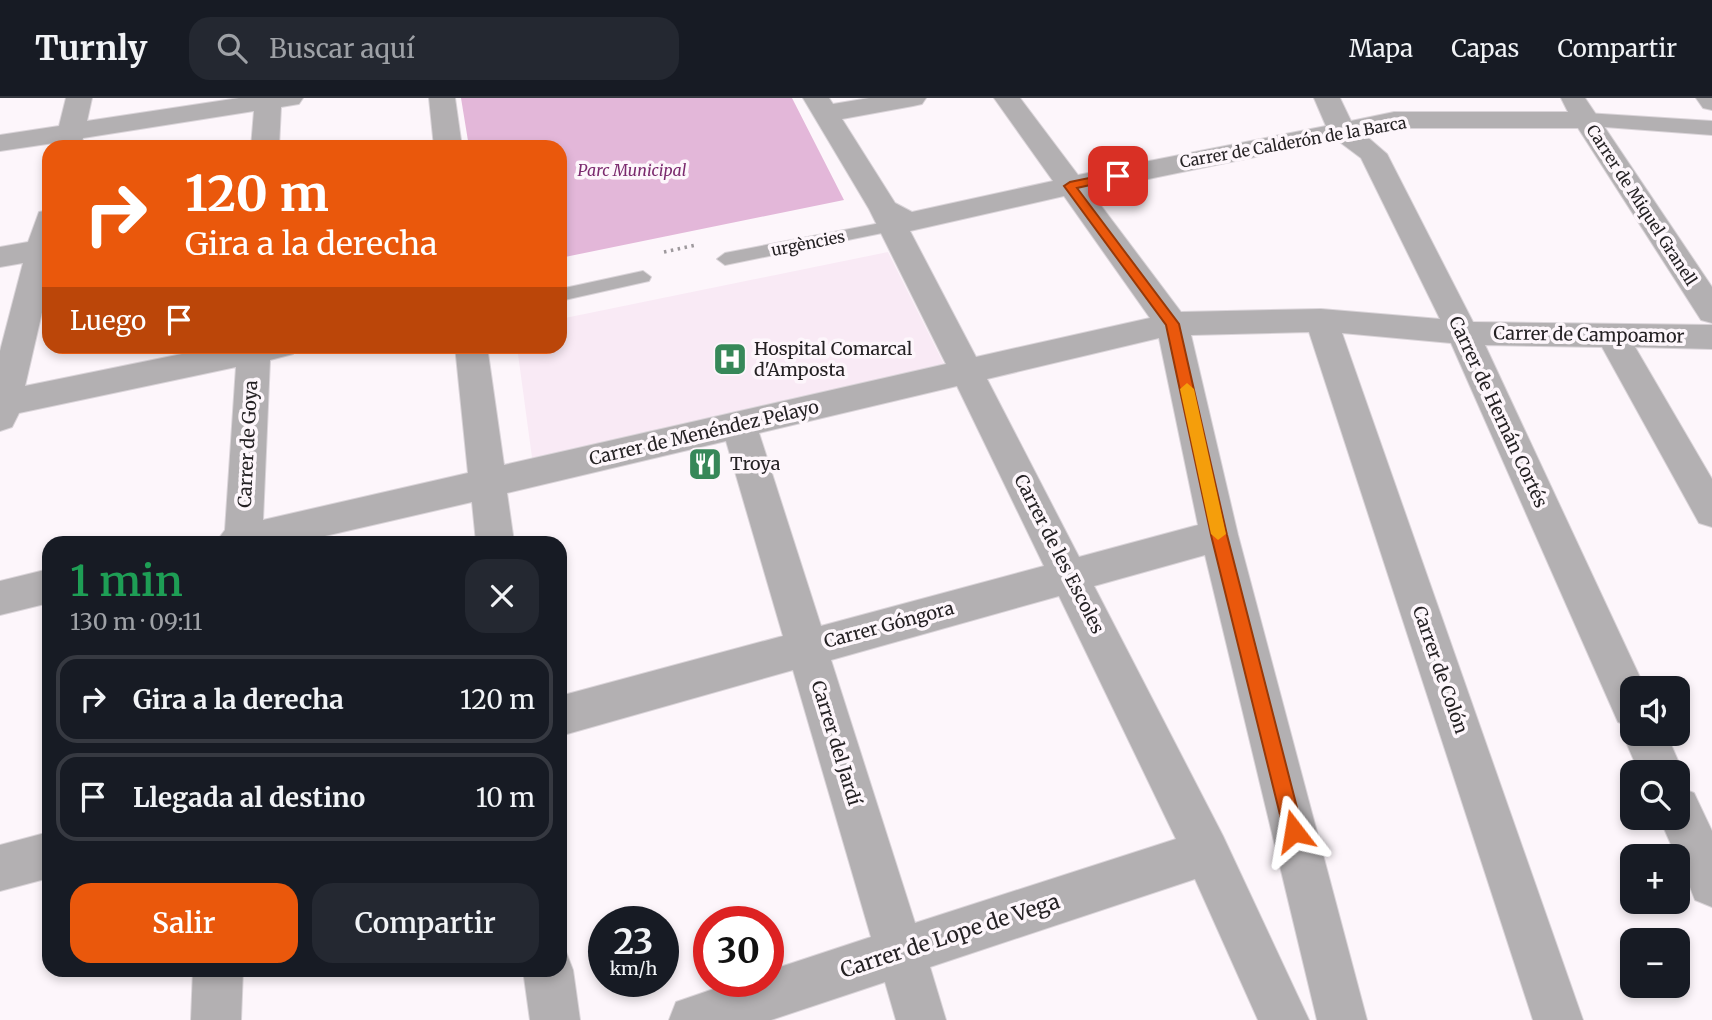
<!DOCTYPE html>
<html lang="es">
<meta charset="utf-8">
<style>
:root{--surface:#171b24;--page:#242831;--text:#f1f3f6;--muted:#9ea1a6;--line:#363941;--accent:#ea580c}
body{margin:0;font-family:Merriweather,serif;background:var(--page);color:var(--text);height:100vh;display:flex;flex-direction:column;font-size:26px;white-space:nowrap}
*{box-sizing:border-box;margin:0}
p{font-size:23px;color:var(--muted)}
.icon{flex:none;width:38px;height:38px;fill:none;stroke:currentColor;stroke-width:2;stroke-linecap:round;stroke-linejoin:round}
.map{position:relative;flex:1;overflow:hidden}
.panel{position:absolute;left:42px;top:438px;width:525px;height:441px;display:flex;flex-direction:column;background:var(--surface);border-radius:21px;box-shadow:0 4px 10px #0003}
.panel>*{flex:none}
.top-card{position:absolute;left:42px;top:42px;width:525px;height:214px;border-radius:21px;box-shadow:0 4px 10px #0003;background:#ea580c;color:#fff;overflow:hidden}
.tools{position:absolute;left:1620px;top:578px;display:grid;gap:14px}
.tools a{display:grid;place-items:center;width:70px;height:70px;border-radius:14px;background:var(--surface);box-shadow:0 4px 10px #0003;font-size:35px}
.speed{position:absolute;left:588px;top:808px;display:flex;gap:14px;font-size:35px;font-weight:700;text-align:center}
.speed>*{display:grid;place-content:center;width:91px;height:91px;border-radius:50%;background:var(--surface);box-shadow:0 4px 10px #0003;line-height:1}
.speed small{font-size:18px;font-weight:400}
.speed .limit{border:10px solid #d22;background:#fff;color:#111}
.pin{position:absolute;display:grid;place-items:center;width:60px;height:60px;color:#fff;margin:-30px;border-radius:14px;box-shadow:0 4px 10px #0006}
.me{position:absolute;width:77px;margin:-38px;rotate:346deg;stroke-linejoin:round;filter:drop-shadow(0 0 5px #0008)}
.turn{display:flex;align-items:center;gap:24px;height:147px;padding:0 28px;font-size:32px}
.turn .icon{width:91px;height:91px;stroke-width:2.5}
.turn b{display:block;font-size:49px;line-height:60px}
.then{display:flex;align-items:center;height:66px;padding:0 28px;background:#0003;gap:14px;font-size:26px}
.round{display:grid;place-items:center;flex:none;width:74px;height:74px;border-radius:21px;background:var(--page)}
.headline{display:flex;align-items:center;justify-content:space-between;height:119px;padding:0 28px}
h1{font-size:42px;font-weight:600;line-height:52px;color:#1e9e55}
.cta{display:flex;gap:14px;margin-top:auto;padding:14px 28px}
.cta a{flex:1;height:80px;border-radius:21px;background:var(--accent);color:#fff;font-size:28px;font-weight:600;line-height:80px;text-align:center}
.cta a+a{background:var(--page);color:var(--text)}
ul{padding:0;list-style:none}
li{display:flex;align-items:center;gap:21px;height:88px;margin:0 14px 10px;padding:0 14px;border:4px solid var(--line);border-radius:21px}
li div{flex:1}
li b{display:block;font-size:26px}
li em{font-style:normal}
header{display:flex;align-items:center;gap:42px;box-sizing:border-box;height:98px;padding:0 35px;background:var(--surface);border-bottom:2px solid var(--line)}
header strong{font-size:33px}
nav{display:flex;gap:38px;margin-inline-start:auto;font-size:24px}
.search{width:490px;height:63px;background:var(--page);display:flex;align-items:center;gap:18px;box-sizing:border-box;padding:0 24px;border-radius:21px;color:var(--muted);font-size:26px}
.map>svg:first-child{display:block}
</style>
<header>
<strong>Turnly</strong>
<div class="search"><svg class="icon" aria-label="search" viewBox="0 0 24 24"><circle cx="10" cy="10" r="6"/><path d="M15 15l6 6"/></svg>Buscar aquí</div>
<nav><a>Mapa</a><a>Capas</a><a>Compartir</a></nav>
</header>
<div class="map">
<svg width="1712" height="922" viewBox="0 0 1712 922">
<rect width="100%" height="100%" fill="#fdf6fb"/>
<path fill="#f9eaf5" d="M888 154 948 274 534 374 517 249 560 248V221Z"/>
<path fill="#e3b7d9" d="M461 0H792L844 102 560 160V49H469Z"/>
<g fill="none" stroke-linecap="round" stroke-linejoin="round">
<g stroke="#dad4d9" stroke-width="2">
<g id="service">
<path d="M891 123 897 124 899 128 897 132 725 167 717 161 725 155Z"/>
<path d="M643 173 651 179 649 183 560 203V191Z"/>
</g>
</g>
<g stroke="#dad4d9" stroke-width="2">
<path id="pedestrian" d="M1586 15 1712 23V37L1578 27 1574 22 1578 17Z"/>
</g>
<g stroke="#dad4d9" stroke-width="2">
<g id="minor">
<path d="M66 0H92L87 23 239 0H303L299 6 281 9 279 49H251L254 13 83 40 81 49H53L54 45 0 53V37L59 28Z"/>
<path d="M429 0H455L462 49H434Z"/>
<path d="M803 0H829L833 6 869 0H926L922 6 913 8 842 21 895 105 912 114 1053 83 994 0H1020L1078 77 1326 28 1314 0H1340L1351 23 1394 14H1568L1561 0H1585L1712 189V225L1701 222 1578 30H1394L1364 36 1387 56 1473 224 1712 227V251L1635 249 1712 381V429L1699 425 1602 249 1485 247 1645 590H1633V635H1666L1683 674 1678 685V674H1639L1622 635 1626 627 1618 624 1451 245 1342 235 1583 922H1533L1309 234 1191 237 1238 437 1367 922H1317L1205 457 1094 488 1223 738 1309 922H1258L1195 781 930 869 946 922H896L885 884 771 922H669L676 904 734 884H768V873L871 839 793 572 560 638V598L783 538 726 343 507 395 514 444H476L472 404 299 444H216L225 432 236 269 19 315 12 329 0 333V253L23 165 0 169V149L28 144 39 114 49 112V184L25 288 221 248H297L293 256 270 262 263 422 468 375 455 248H487L504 367 946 266 869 111ZM1337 42 1361 60 1440 221 1321 211 1181 214 1090 93ZM1064 98 1150 220 976 259 910 133ZM1159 240 1198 427 1079 459 987 281ZM957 288 1044 468 821 528 759 335ZM1059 498 1176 741 915 825 831 562Z"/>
<path d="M1696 0H1712V12L1703 10Z"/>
<path d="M49 471V505L0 517V483Z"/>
<path d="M1678 689 1694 695 1712 733V809L1695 802 1678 758H1676L1659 719H1678Z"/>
<path d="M49 734V780L0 793V747Z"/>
<path d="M560 852 566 854 573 872 580 922H530L523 872H560Z"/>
<path d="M193 872H243L241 922H191Z"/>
</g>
</g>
<path stroke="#9e999d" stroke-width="3.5" stroke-dasharray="2.5 4.5" stroke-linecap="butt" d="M664 154 696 147"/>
<use href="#service" fill="#b3b0b2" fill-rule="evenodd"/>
<use href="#pedestrian" fill="#b3b0b2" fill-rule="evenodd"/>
<use href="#minor" fill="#b3b0b2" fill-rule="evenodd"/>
</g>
<path fill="#ea580c" stroke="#983908" stroke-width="2" d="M1118 74 1123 78 1122 80 1077 90 1179 226 1227 437 1303 733 1300 740 1294 743 1287 740 1284 733 1211 437 1166 227 1064 88 1070 84Z"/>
<path fill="#f59e0b" d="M1187 285 1194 291 1226 436 1218 442 1211 436 1180 291Z"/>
<defs>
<g id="hospital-square" transform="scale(1.75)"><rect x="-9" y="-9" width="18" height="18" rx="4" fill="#378859" stroke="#fdf6fb"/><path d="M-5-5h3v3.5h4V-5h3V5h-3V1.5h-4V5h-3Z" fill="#fff"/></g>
<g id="restaurant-square" transform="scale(1.75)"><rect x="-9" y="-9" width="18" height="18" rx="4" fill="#378859" stroke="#fdf6fb"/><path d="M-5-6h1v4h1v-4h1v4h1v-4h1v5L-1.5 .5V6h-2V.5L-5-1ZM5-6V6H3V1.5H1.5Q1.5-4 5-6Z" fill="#fff"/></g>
</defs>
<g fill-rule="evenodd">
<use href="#hospital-square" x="730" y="261"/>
<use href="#restaurant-square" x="705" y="366"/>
</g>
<g text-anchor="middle" stroke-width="7" stroke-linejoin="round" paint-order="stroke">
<g font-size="16" fill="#252224" stroke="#fdf6fb">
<text transform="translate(1293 44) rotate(-10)" y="6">Carrer de Calderón de la Barca</text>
<text transform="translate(1642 107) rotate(57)" y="6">Carrer de Miquel Granell</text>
<text transform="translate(808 145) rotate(-11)" y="6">urgències</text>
</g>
<g font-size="16" font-style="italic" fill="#7b2a6e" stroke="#fdf6fb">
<text x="632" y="78">Parc Municipal</text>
</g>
<g font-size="18" fill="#252224" stroke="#fdf6fb">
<text transform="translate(1589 237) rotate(1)" y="6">Carrer de Campoamor</text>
<text transform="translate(1498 314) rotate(65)" y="6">Carrer de Hernán Cortés</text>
<text transform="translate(704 335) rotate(-13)" y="6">Carrer de Menéndez Pelayo</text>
<text transform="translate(248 346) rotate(-87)" y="6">Carrer de Goya</text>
<text transform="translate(1059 456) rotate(63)" y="6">Carrer de les Escoles</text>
<text transform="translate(889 527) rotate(-15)" y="6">Carrer Góngora</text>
<text transform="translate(1440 572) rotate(71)" y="6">Carrer de Colón</text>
<text transform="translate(836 645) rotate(73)" y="6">Carrer del Jardí</text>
</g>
<g font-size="18" fill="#252224" stroke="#fdf6fb" text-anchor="start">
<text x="754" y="257">Hospital Comarcal<tspan x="754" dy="21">d'Amposta</tspan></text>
<text x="730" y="372">Troya</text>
</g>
<g font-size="21" fill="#252224" stroke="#fdf6fb">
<text transform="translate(950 838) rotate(-18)" y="7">Carrer de Lope de Vega</text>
</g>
</g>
</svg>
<div class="tools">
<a><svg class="icon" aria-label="sound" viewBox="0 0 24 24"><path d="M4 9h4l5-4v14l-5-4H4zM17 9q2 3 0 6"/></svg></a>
<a><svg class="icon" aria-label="search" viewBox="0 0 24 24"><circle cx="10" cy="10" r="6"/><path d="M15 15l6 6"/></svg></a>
<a>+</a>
<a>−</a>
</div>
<div class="speed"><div>23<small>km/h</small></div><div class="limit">30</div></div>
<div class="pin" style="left:1118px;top:78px;background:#d93025"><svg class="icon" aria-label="arrive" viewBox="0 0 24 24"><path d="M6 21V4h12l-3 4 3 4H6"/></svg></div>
<svg class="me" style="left:1294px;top:733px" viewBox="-20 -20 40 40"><path d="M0-17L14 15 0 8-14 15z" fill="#ea580c" stroke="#fff" stroke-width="4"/></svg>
<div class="top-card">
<div class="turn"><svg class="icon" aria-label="right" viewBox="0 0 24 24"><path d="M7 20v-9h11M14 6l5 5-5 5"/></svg><div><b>120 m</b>Gira a la derecha</div></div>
<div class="then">Luego<svg class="icon" aria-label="arrive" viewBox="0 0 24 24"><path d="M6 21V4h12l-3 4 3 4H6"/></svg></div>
</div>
<section class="panel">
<div class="headline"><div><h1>1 min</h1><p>130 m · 09:11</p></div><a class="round"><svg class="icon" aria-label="close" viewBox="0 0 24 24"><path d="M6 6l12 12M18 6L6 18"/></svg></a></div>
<ul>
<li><svg class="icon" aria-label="right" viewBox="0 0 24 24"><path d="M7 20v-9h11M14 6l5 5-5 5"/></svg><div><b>Gira a la derecha</b></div><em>120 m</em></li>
<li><svg class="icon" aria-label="arrive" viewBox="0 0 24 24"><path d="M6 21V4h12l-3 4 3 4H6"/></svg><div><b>Llegada al destino</b></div><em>10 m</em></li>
</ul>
<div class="cta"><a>Salir</a><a>Compartir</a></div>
</section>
</div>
